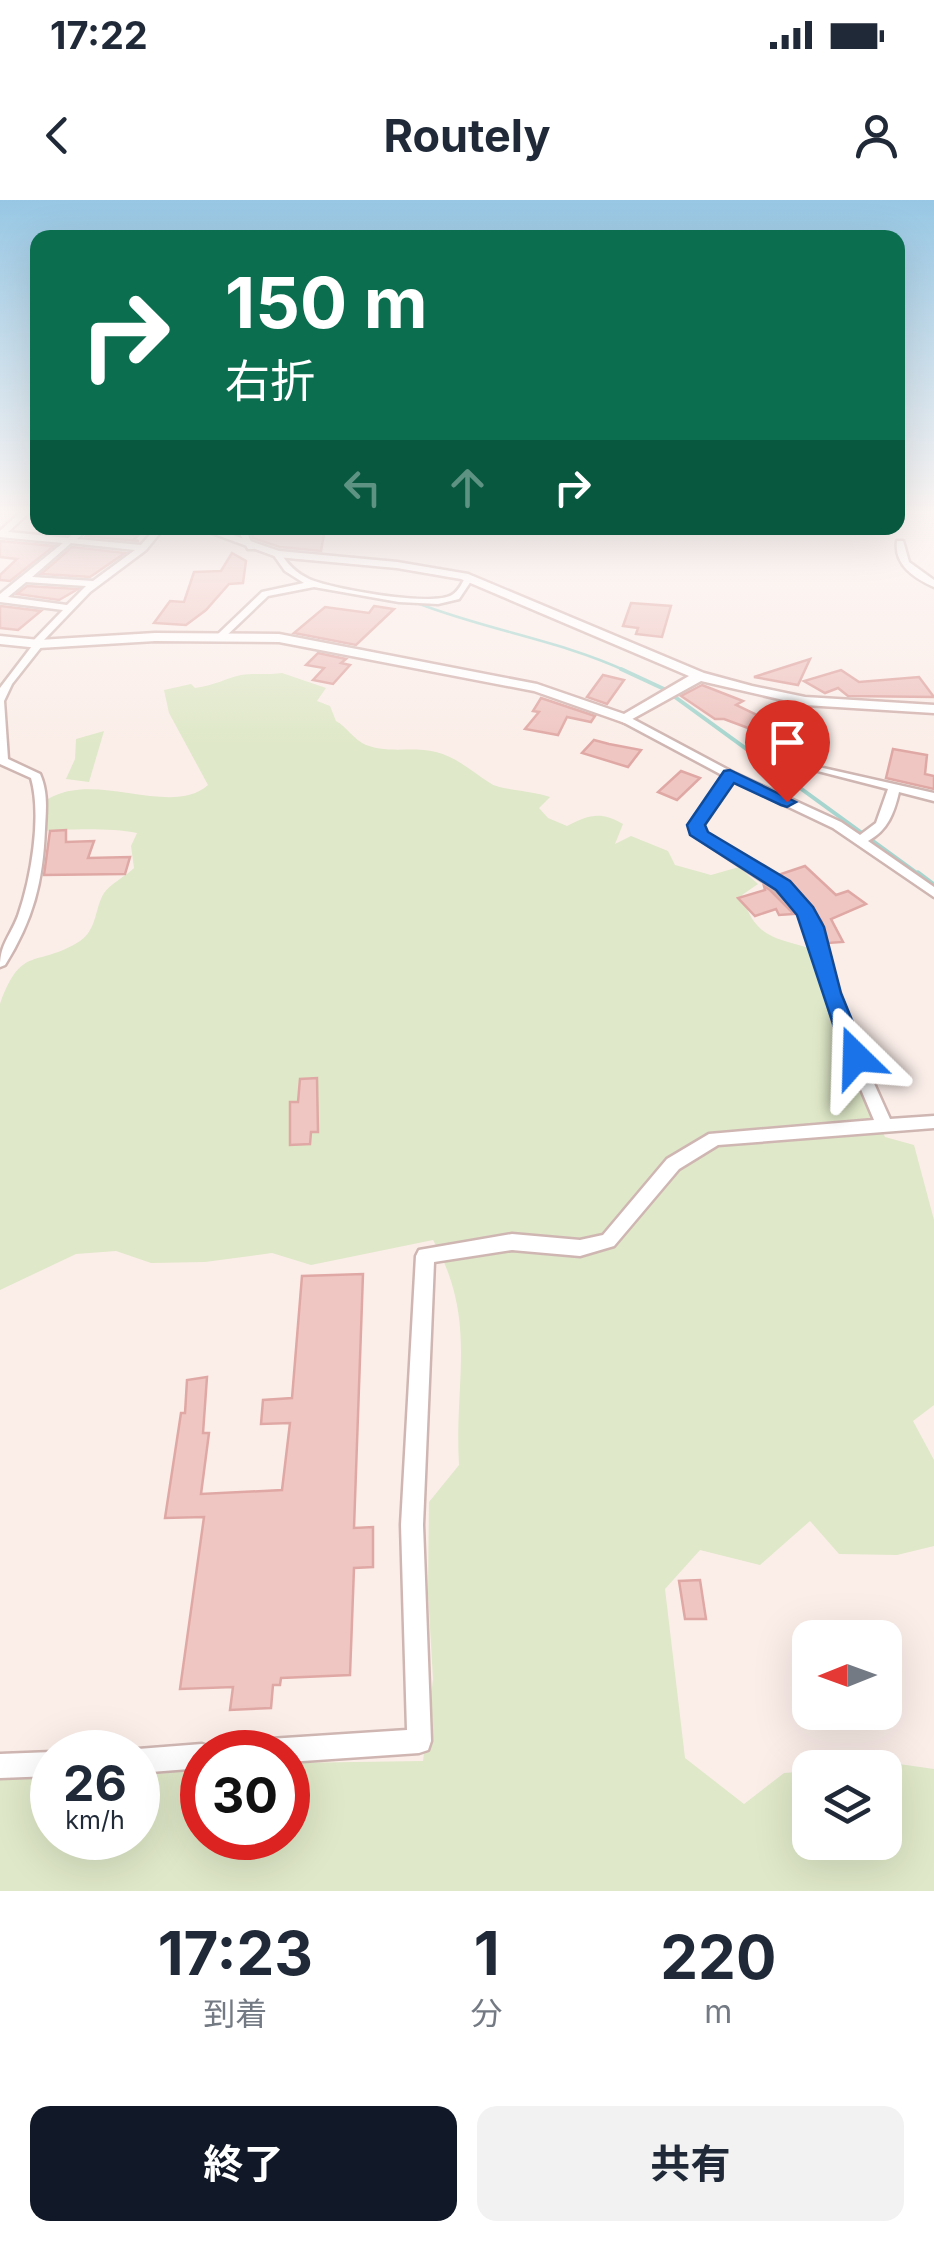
<!DOCTYPE html>
<html lang="ja">
<meta charset="utf-8">
<style>
:root{--surface:#fff;--page:#f2f2f3;--text:#1f2937;--muted:#747a83;--accent:#111827}
body{margin:0;font-family:Inter,"Noto Sans JP",sans-serif;background:var(--page);color:var(--text);height:100vh;display:flex;flex-direction:column;font-size:38px;white-space:nowrap}
*{box-sizing:border-box;margin:0}
p{font-size:32px;color:var(--muted)}
.icon{flex:none;width:55px;height:55px;fill:none;stroke:currentColor;stroke-width:2;stroke-linecap:round;stroke-linejoin:round}
.map{position:relative;height:1691px;overflow:hidden}
.sheet{display:flex;flex-direction:column;background:var(--surface);flex:1}
.sheet>*{flex:none}
.hud{position:absolute;left:30px;top:30px;width:875px;height:305px;border-radius:20px;box-shadow:0 10px 40px #0002;background:#0b6e4f;color:#fff;overflow:hidden}
.needle{width:65px;rotate:269deg}
.controls{position:absolute;left:792px;top:1420px;display:grid;gap:20px}
.controls a{display:grid;place-items:center;width:110px;height:110px;border-radius:20px;background:var(--surface);box-shadow:0 10px 40px #0002;font-size:50px}
.speed{position:absolute;left:30px;top:1530px;display:flex;gap:20px;font-size:50px;font-weight:700;text-align:center}
.speed>*{display:grid;place-content:center;width:130px;height:130px;border-radius:50%;background:var(--surface);box-shadow:0 10px 40px #0002;line-height:1}
.speed small{font-size:25px;font-weight:400}
.speed .limit{border:15px solid #d22;background:#fff;color:#111}
.pin{position:absolute;display:grid;place-items:center;width:85px;height:85px;color:#fff;margin:-102px -42px;border-radius:50% 50% 50% 0;rotate:-45deg;box-shadow:0 0 10px #0007}
.pin .icon{rotate:45deg}
.me{position:absolute;width:110px;margin:-55px;rotate:338deg;stroke-linejoin:round;filter:drop-shadow(0 0 8px #0008)}
.turn{display:flex;align-items:center;gap:35px;height:210px;padding:0 30px;font-size:45px}
.turn .icon{width:130px;height:130px;stroke-width:2.5}
.turn b{display:block;font-size:70px;line-height:85px}
.lanes{display:flex;align-items:center;height:95px;padding:0 30px;background:#0003;justify-content:center;gap:50px;direction:ltr}
.lanes .off{opacity:.35}
.eta{display:flex;justify-content:space-evenly;align-items:center;height:170px;text-align:center}
.eta b{font-size:60px;font-weight:700;line-height:70px}
.action{display:flex;gap:20px;margin-top:auto;padding:20px 30px}
.action a{flex:1;height:115px;border-radius:20px;background:var(--accent);color:#fff;font-size:40px;font-weight:700;line-height:115px;text-align:center}
.action a+a{background:var(--page);color:var(--text)}
.status{display:flex;justify-content:space-between;align-items:center;height:70px;padding:0 50px;background:var(--surface);direction:ltr}
.status svg{height:28px;fill:currentColor}
header{display:flex;justify-content:space-between;align-items:center;height:130px;padding:0 30px;background:var(--surface);font-size:45px;font-weight:700}
.map>svg:first-child{display:block}
</style>
<div class="status"><b>17:22</b><svg viewBox="0 0 49 12"><path d="M0 12V9h3v3zM5 12V6h3v6zM10 12V3h3v9zM15 12V0h3v12zM26 1h20v11H26zM47 4h2v5h-2z"/></svg></div>
<header><svg class="icon" aria-label="back" viewBox="0 0 24 24"><path d="M15 5l-7 7 7 7"/></svg>Routely<svg class="icon" aria-label="person" viewBox="0 0 24 24"><circle cx="12" cy="8" r="4"/><path d="M4 21q1-7 8-7t8 7"/></svg></header>
<div class="map">
<svg width="934" height="1691" viewBox="0 0 934 1691">
<rect width="100%" height="100%" fill="#fbeee9"/>
<g fill="#dfe8c8">
<path d="M282 473 326 488 317 501 330 506 336 521C347 527 354 540 366 545 390 554 412 546 436 552 455 556 474 573 490 583 499 590 535 591 550 597L539 608 548 618 567 626C589 615 600 611 623 624L615 644 631 636 668 651 675 665 711 675 739 667 758 684 742 695C755 738 773 737 813 749L840 834 885 937 914 945 934 1020V1205L913 1221 934 1260V1346L897 1355 839 1354 810 1321 760 1365 700 1350 665 1389 685 1558 744 1604 784 1573 810 1571V1642H885V1568L852 1567 899 1564 934 1569V1691H0V1579H52V1638H138V1576L202 1569V1638H288V1563L423 1561 433 1479 428 1393 429 1302 459 1265C454 1180 478 1120 433 1040L311 1065 272 1053 205 1062 151 1063 116 1051 76 1054 0 1090V804C22 743 36 769 80 741 97 730 95 707 104 693 110 684 126 676 134 668L131 646 137 633C112 628 71 629 45 631L48 599C96 570 171 618 208 585L169 513 164 490 191 484 195 488C216 485 224 479 241 475 254 473 268 475 282 473Z"/>
<path d="M104 531 89 582 66 579 75 559 76 539Z"/>
</g>
<g fill="none" stroke-linecap="round" stroke-linejoin="round">
<g stroke="#a5d5ce" stroke-width="2.5">
<path d="M236 328 244 338"/>
<path d="M323 388 371 397"/>
<path d="M417 403C486 430 559 440 626 471"/>
</g>
<path stroke="#a5d5ce" stroke-width="4" d="M621 469 664 489 921 676"/>
<path stroke="#a5d5ce" stroke-width="5" d="M918 673 934 685"/>
</g>
<g fill="#efc6c2" stroke="#e0a8a4" stroke-width="2.5">
<path d="M92 328H140L132 335H139L133 340 139 341H138L86 336Z"/>
<path d="M251 328H325L321 351 280 347 253 338Z"/>
<path d="M0 341 54 346 10 381 0 380V375L17 359 0 357Z"/>
<path d="M72 347 125 353 90 377 41 374Z"/>
<path d="M232 353 246 361 243 383 229 384 206 410 186 425 154 423 170 401 184 402 194 372 221 371Z"/>
<path d="M27 386 78 389 59 400 17 394Z"/>
<path d="M631 403 671 406 662 437 636 434 638 428 623 426Z"/>
<path d="M374 406 394 409 356 445 294 433 325 407 369 413Z"/>
<path d="M0 407 1 406 41 411 18 430 0 428Z"/>
<path d="M318 453 346 459 341 463 350 465 333 484 313 480 324 468 306 465Z"/>
<path d="M810 459 798 485 754 477Z"/>
<path d="M841 470 859 482 919 477 934 497 848 496 838 488 825 493 804 481Z"/>
<path d="M603 475 624 480 607 504 587 497Z"/>
<path d="M702 485 743 501 736 505 774 523 759 532 724 519H715L681 496Z"/>
<path d="M541 498 595 516 591 522 567 517 558 535 525 529 539 512 533 511Z"/>
<path d="M594 540 609 544 641 550 628 567 582 553Z"/>
<path d="M893 549 927 555 925 574 934 576V589L886 578Z"/>
<path d="M681 571 700 578 677 600 658 592Z"/>
<path d="M66 630V642L94 641 88 658 130 657 125 674 44 675 50 631Z"/>
<path d="M805 666 836 695 848 691 866 704 831 719 843 742 828 743 822 722 810 705 778 675Z"/>
<path d="M764 686 770 690 794 714 779 715 776 709 755 716 738 698 765 690Z"/>
<path d="M317 878 318 932H311L310 944 290 945V902H298L300 879Z"/>
<path d="M363 1074 354 1328 373 1327V1367L354 1368 350 1475 281 1478 280 1485H273L271 1508 230 1510 233 1487 180 1489 204 1317 165 1318 181 1213H185L187 1180 207 1177 203 1233H209L201 1294 282 1290 290 1223 261 1224 263 1200 292 1198 302 1076Z"/>
<path d="M700 1380 706 1419H685L679 1381Z"/>
</g>
<g fill="none" stroke-linecap="round" stroke-linejoin="round">
<g stroke="#cfb6b2" stroke-width="5">
<g id="street">
<path d="M24 309H33L8 332 68 338 81 328H89L77 339 141 345 156 328H164L146 350 90 392 42 442V446L12 484 4 501 8 559 40 574C48 592 46 609 45 629 43 682 33 720 5 765L0 767C0 744 10 737 18 716 31 679 42 616 31 578L0 564V488L32 446V442L63 410 0 402V394L63 343 0 337V331ZM71 343 135 350 93 381 32 377ZM26 382 86 386 67 405 8 397Z"/>
<path d="M237 328H245L254 349H248Z"/>
<path d="M897 341H903L909 362 934 380V387C914 378 894 365 897 341Z"/>
<path d="M274 352H280C287 364 296 373 309 379 331 389 432 407 452 395 459 391 462 383 466 376L473 378 459 399 438 404 399 402 314 387 268 396 224 438H218V434L262 392 304 383 285 371 273 354Z"/>
<path d="M621 517H629L734 573 841 622 860 635 876 623 888 589 814 570V566L934 593V601L899 592C894 613 888 630 868 641L934 687V697L833 628 732 580 702 625 705 633 781 681 807 707 819 724 849 828 890 919 934 916V928L718 945 679 969 614 1046 580 1056 512 1050 434 1062 423 1325 431 1541 428 1550 419 1553 288 1562V1552H241L244 1543 253 1540 407 1530 401 1325 416 1056 419 1050 512 1034 580 1040 603 1035 667 959 709 934 874 920 835 828 807 727 798 713 772 687 693 635 690 625 724 576 621 521Z"/>
<path d="M202 1544 211 1547 213 1552H202V1568L138 1573V1552H129L138 1549Z"/>
<path d="M52 1552H54L52 1576 0 1578V1554Z"/>
</g>
</g>
<g stroke="#d4b6b2" stroke-width="5">
<path id="secondary" d="M198 328H212L279 351 397 362 468 374 704 473 752 486 805 497 934 505V513L805 505 701 481 625 523 534 491 279 442 155 441 39 448 0 444V436L39 440 155 433 279 434 537 484 624 514 689 476 461 379 397 368 277 357Z"/>
</g>
<use href="#street" fill="#fff" fill-rule="evenodd"/>
<use href="#secondary" fill="#fff" fill-rule="evenodd"/>
</g>
<linearGradient id="sky" x2="0" y2="1"><stop stop-color="#97c7e4"/><stop offset="0.57" stop-color="#fdf7f5"/><stop offset="1" stop-color="#fdf7f5" stop-opacity="0"/></linearGradient>
<rect width="934" height="546" fill="url(#sky)"/>
<path fill="#1a73e8" stroke="#114b97" stroke-width="2.5" d="M730 570 796 602 787 607 781 605 734 583 705 625 708 632 790 681 813 707 824 727 841 793 867 857 864 863H847L844 857 797 715 776 690 690 635 687 625 724 571Z"/>
</svg>
<div class="controls">
<a><svg class="needle" viewBox="-14 -14 28 28"><path d="M0-13l5 13h-10z" fill="#e53935"/><path d="M0 13l5-13h-10z" fill="#747a83"/></svg></a>
<a><svg class="icon" aria-label="layers" viewBox="0 0 24 24"><path d="M12 4l9 5-9 5-9-5zM3 14l9 5 9-5"/></svg></a>
</div>
<div class="speed"><div>26<small>km/h</small></div><div class="limit">30</div></div>
<div class="pin" style="left:787px;top:602px;background:#d93025"><svg class="icon" aria-label="arrive" viewBox="0 0 24 24"><path d="M6 21V4h12l-3 4 3 4H6"/></svg></div>
<svg class="me" style="left:856px;top:857px" viewBox="-20 -20 40 40"><path d="M0-17L14 15 0 8-14 15z" fill="#1a73e8" stroke="#fff" stroke-width="4"/></svg>
<div class="hud">
<div class="turn"><svg class="icon" aria-label="right" viewBox="0 0 24 24"><path d="M7 20v-9h11M14 6l5 5-5 5"/></svg><div><b>150 m</b>右折</div></div>
<div class="lanes"><svg class="icon off" aria-label="left" viewBox="0 0 24 24"><path d="M17 20v-9H6M10 6l-5 5 5 5"/></svg><svg class="icon off" aria-label="ahead" viewBox="0 0 24 24"><path d="M12 20V5M6 11l6-6 6 6"/></svg><svg class="icon" aria-label="right" viewBox="0 0 24 24"><path d="M7 20v-9h11M14 6l5 5-5 5"/></svg></div>
</div>
</div>
<section class="sheet">
<div class="eta">
<div><b>17:23</b><p>到着</p></div>
<div><b>1</b><p>分</p></div>
<div><b>220</b><p>m</p></div>
</div>
<div class="action"><a>終了</a><a>共有</a></div>
</section>
